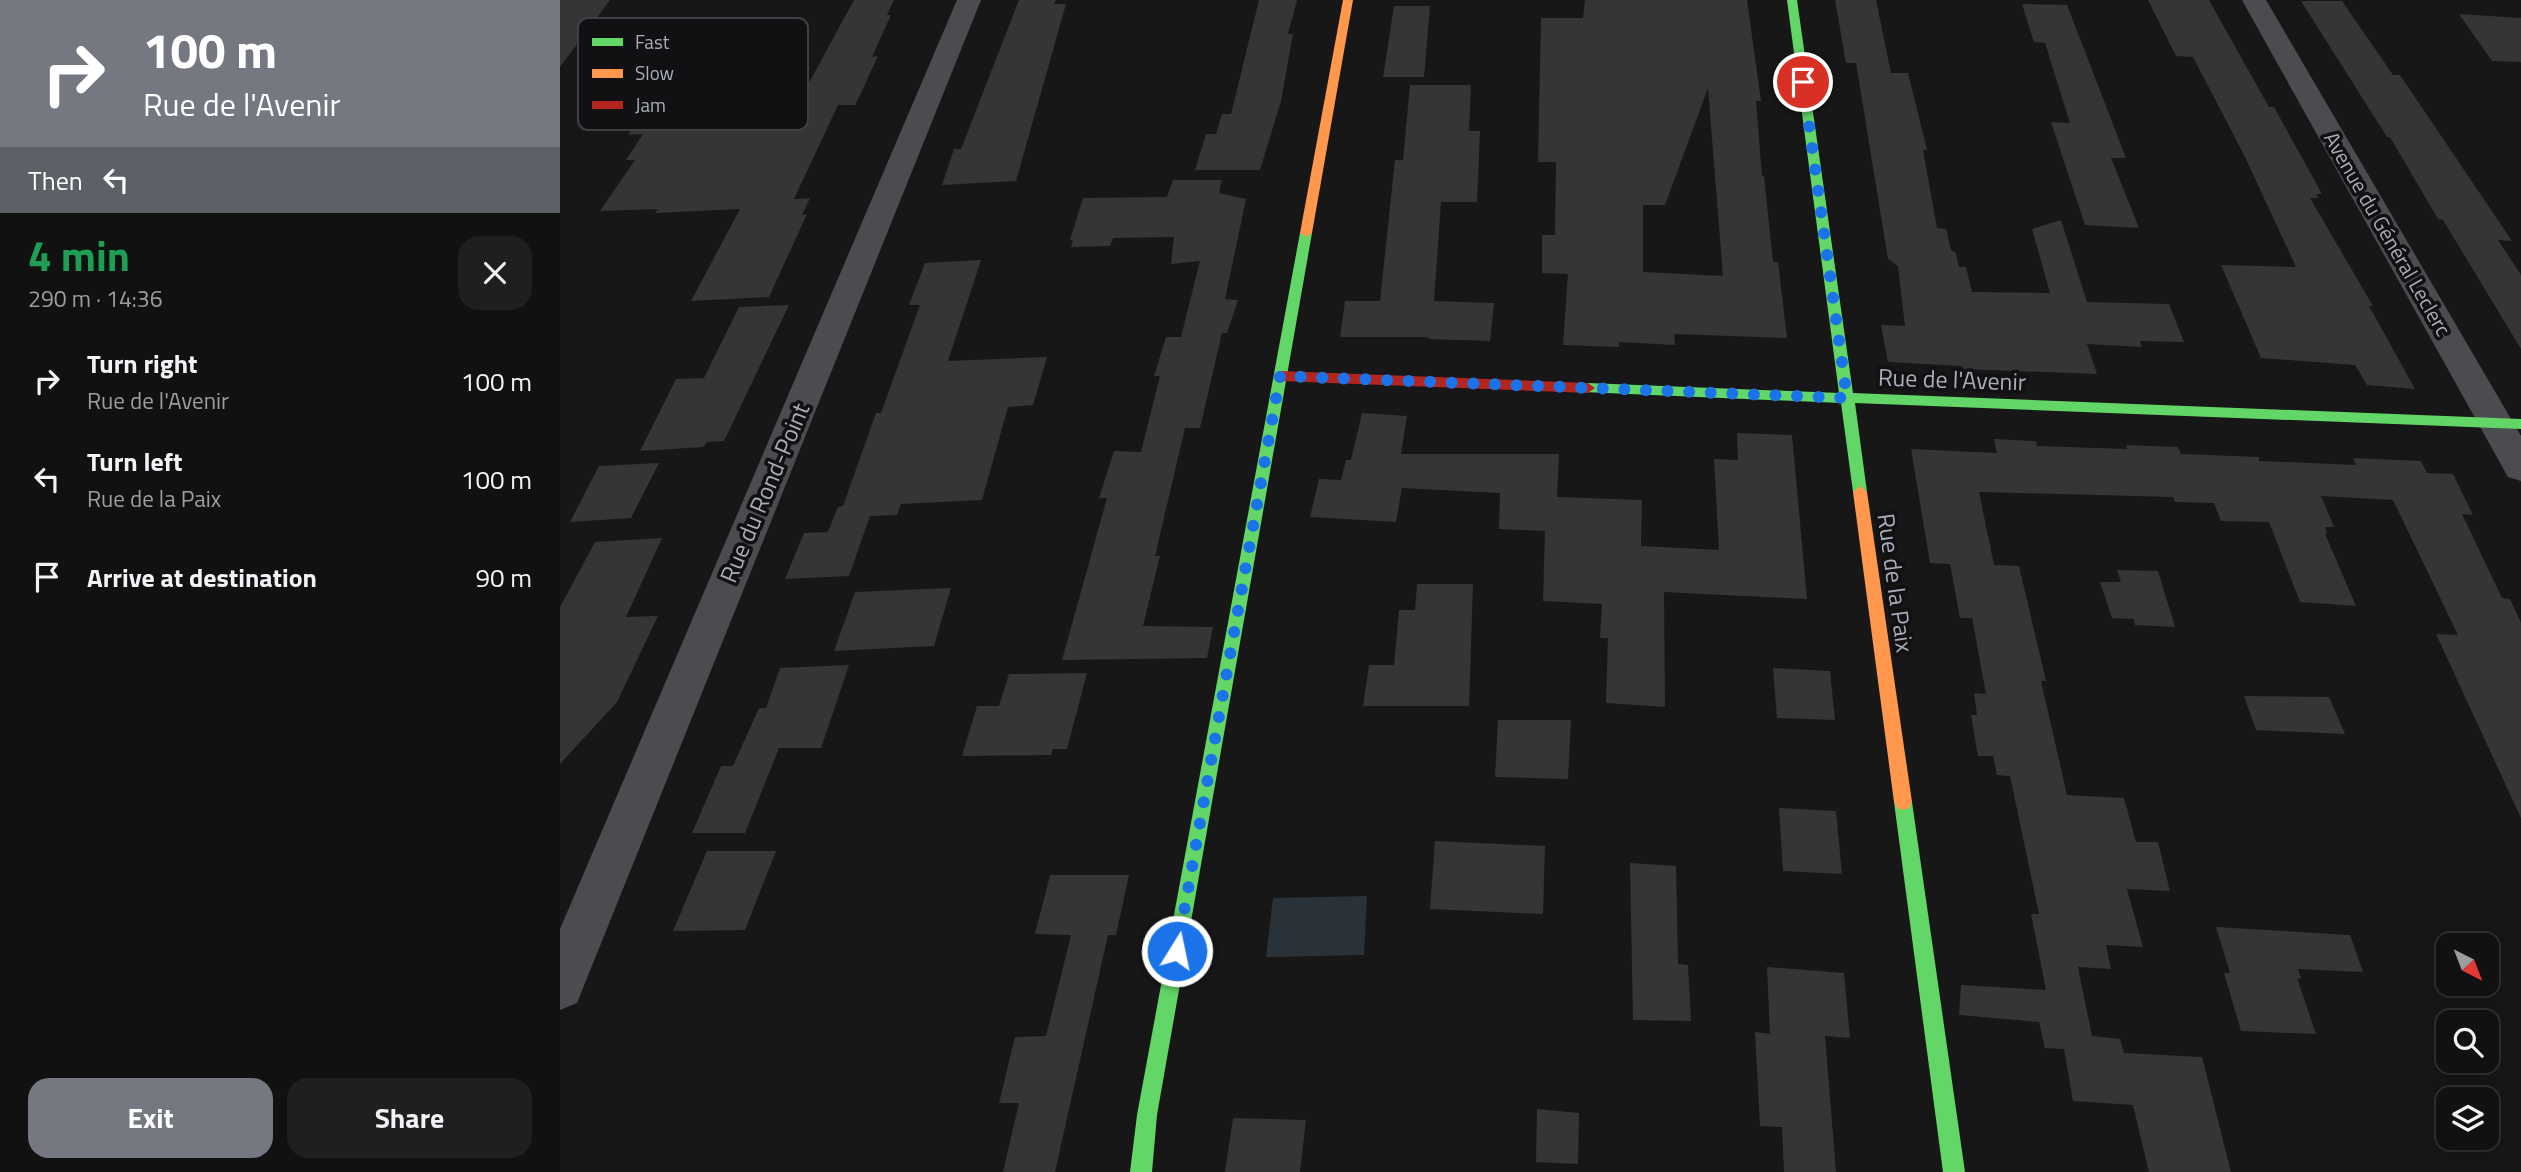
<!DOCTYPE html>
<meta charset="utf-8">
<style>
:root{--surface:#111;--page:#1e1f1f;--text:#f1f3f6;--muted:#9c9d9f;--line:#303131;--accent:#757880}
body{margin:0;font-family:"Titillium Web",sans-serif;background:var(--page);color:var(--text);height:100vh;display:flex;flex-direction:column;font-size:26px;white-space:nowrap}
*{box-sizing:border-box;margin:0}
p{font-size:23px;color:var(--muted)}
.icon{flex:none;width:38px;height:38px;fill:none;stroke:currentColor;stroke-width:2;stroke-linecap:round;stroke-linejoin:round}
.map{position:relative;flex:1;overflow:hidden}
.side{display:flex;flex-direction:column;background:var(--surface);width:560px}
.side>*{flex:none}
.top-card{background:#757880;color:#fff;overflow:hidden}
.needle{width:46px;rotate:138deg}
.tools{position:absolute;left:1876px;top:933px;display:grid;gap:14px}
.tools a{display:grid;place-items:center;width:63px;height:63px;border-radius:14px;background:var(--surface);box-shadow:0 4px 18px #0003,0 0 0 2px var(--line);font-size:35px}
.pin{position:absolute;display:grid;place-items:center;width:60px;height:60px;color:#fff;margin:-30px;border:4px solid #fff;border-radius:50%;box-shadow:0 2px 7px #0007}
.me{position:absolute;width:77px;margin:-38px;rotate:10deg;stroke-linejoin:round;filter:drop-shadow(0 0 5px #0008)}
.turn{display:flex;align-items:center;gap:24px;height:147px;padding:0 28px;font-size:32px}
.turn .icon{width:91px;height:91px;stroke-width:2.5}
.turn b{display:block;font-size:49px;line-height:60px}
.then{display:flex;align-items:center;height:66px;padding:0 28px;background:#0003;gap:14px;font-size:26px}
.round{display:grid;place-items:center;flex:none;width:74px;height:74px;border-radius:21px;background:var(--page)}
.head{display:flex;align-items:center;justify-content:space-between;height:119px;padding:0 28px}
h1{font-size:42px;font-weight:700;line-height:52px;color:#1e9e55}
.primary-button{display:flex;gap:14px;margin-top:auto;padding:14px 28px}
.primary-button a{flex:1;height:80px;border-radius:21px;background:var(--accent);color:#fff;font-size:28px;font-weight:700;line-height:80px;text-align:center}
.primary-button a+a{background:var(--page);color:var(--text)}
ul{padding:0;list-style:none}
li{display:flex;align-items:center;gap:21px;height:98px;padding:0 28px}
li div{flex:1}
li b{display:block;font-size:26px}
li em{font-style:normal}
main{display:flex;flex:1;min-height:0}
.map>svg:first-child{display:block}
</style>
<main>
<section class="side">
<div class="top-card">
<div class="turn"><svg class="icon" aria-label="right" viewBox="0 0 24 24"><path d="M7 20v-9h11M14 6l5 5-5 5"/></svg><div><b>100 m</b>Rue de l'Avenir</div></div>
<div class="then">Then<svg class="icon" aria-label="left" viewBox="0 0 24 24"><path d="M17 20v-9H6M10 6l-5 5 5 5"/></svg></div>
</div>
<div class="head"><div><h1>4 min</h1><p>290 m · 14:36</p></div><a class="round"><svg class="icon" aria-label="close" viewBox="0 0 24 24"><path d="M6 6l12 12M18 6L6 18"/></svg></a></div>
<ul>
<li><svg class="icon" aria-label="right" viewBox="0 0 24 24"><path d="M7 20v-9h11M14 6l5 5-5 5"/></svg><div><b>Turn right</b><p>Rue de l'Avenir</p></div><em>100 m</em></li>
<li><svg class="icon" aria-label="left" viewBox="0 0 24 24"><path d="M17 20v-9H6M10 6l-5 5 5 5"/></svg><div><b>Turn left</b><p>Rue de la Paix</p></div><em>100 m</em></li>
<li><svg class="icon" aria-label="arrive" viewBox="0 0 24 24"><path d="M6 21V4h12l-3 4 3 4H6"/></svg><div><b>Arrive at destination</b></div><em>90 m</em></li>
</ul>
<div class="primary-button"><a>Exit</a><a>Share</a></div>
</section>
<div class="map">
<svg width="1961" height="1172" viewBox="0 0 1961 1172">
<rect width="100%" height="100%" fill="#171717"/>
<path fill="#2a3239" d="M807 896 804 955 706 957 713 898Z"/>
<g fill="#353536" fill-rule="evenodd">
<path d="M0 0H50L0 67Z"/>
<path d="M294 0H334L327 15H331L312 57 318 56 300 95 295 105H278L234 199 250 198 242 215 247 214 209 297 131 301 180 209 95 213 98 209 40 211 75 160H66L83 134 68 135 126 57 132 52 176 51 144 105 239 101Z"/>
<path d="M459 0H496L494 4H506L456 181 382 185 394 149H401Z"/>
<path d="M699 0H737L728 34H733L721 101 700 170H635L646 134H656L662 114H671Z"/>
<path d="M1025 0H1187L1201 101H1196L1202 176H1204L1213 262H1218L1227 338 1114 334 1115 345 1059 342V347L1003 345 1008 274 982 273V235H995L996 162H978L981 18H1023ZM1148 88 1163 276 1083 272V205H1105Z"/>
<path d="M1275 0H1316L1331 73H1348L1367 150H1363L1377 228 1386 229 1391 250 1396 253 1399 267H1406L1412 292 1490 293 1472 229 1501 220 1527 302 1609 304 1624 342 1580 341 1582 347 1527 344 1537 374 1403 369 1402 366 1328 362 1321 325 1345 326 1338 266 1328 259 1296 63H1286Z"/>
<path d="M1588 0H1649L1709 107H1714L1762 194H1756L1759 198H1750L1813 306H1809L1855 389 1807 385 1795 365 1701 358 1661 265 1736 267 1685 157 1633 57 1616 56Z"/>
<path d="M1741 1H1782L1833 75H1840L1952 241 1938 240 1961 275V349L1883 220 1878 219 1830 137H1827Z"/>
<path d="M1462 4 1507 5 1566 158H1551L1579 228 1525 225 1491 122 1510 123 1485 43 1474 42Z"/>
<path d="M834 6H870L864 77H823Z"/>
<path d="M1899 14 1961 18V62L1932 61Z"/>
<path d="M850 85H911L909 131H920L917 202H881L874 301 934 303 930 341 868 339 869 337H780L785 301H820L835 160H843Z"/>
<path d="M613 180H662L659 193 686 199 665 299 678 300 667 333H662L640 428H625L595 556H600L583 626 653 627 647 658 502 660 547 498H539L554 451 581 452 600 376H594L606 337H621L640 261 611 264 614 237 553 238 550 246 511 247 513 240H510L523 198 607 197Z"/>
<path d="M421 260 388 361 487 357 473 405 448 407 422 500 341 504 337 515 310 516 289 576 225 579 244 533 268 532 278 507 283 506 316 413H321L360 305H349L365 263Z"/>
<path d="M229 305 164 441 147 442 143 447 80 451 116 379 144 378 179 307Z"/>
<path d="M802 413 847 416 841 454H999L997 497 1082 500 1081 546 1159 550 1154 459 1178 460 1177 433 1232 435 1247 599 1104 592 1105 707 1046 703 1048 638H1040L1042 604 983 601 985 531 939 529 940 493 842 488 836 522 750 517 759 479 781 480 786 460H791Z"/>
<path d="M1434 439 1476 441 1477 446 1567 449 1566 445 1618 447 1621 454 1699 457V461L1796 465 1793 458 1861 461 1867 473 1893 474 1913 515 1902 514 1942 598 1950 599 1961 623V818L1876 634 1898 635 1833 500 1761 496 1774 527H1765L1767 533 1765 534 1796 606 1740 602 1709 522 1661 521 1654 503 1615 502 1613 497 1419 492 1434 565 1459 566 1486 681H1481L1507 795 1564 798 1576 842H1598L1610 891 1567 889 1583 947 1546 945 1551 969 1518 967 1532 1036 1560 1039 1564 1053 1642 1057 1671 1172H1589L1573 1105 1513 1101 1504 1049 1485 1048 1479 1022 1399 1015 1401 985 1486 990 1471 914H1479L1450 776 1437 775 1433 756H1418L1411 715H1417L1414 693 1426 694 1412 618H1400L1390 564 1370 563 1351 449 1437 453Z"/>
<path d="M99 463 71 518 10 522 39 466Z"/>
<path d="M102 538 66 617 98 616 57 702 0 764V607L35 542Z"/>
<path d="M1557 570 1598 571 1615 627 1575 625 1574 619 1552 618 1540 582H1561Z"/>
<path d="M857 584H913L909 706H803L809 665H834L839 610H855Z"/>
<path d="M391 588 374 646 274 651 295 592Z"/>
<path d="M289 665 261 748H219L185 833H132L161 766H173L199 708H206L220 668Z"/>
<path d="M1213 668 1270 671 1275 720 1217 718Z"/>
<path d="M527 673 507 749H493L491 755 402 756 417 706H439L449 674Z"/>
<path d="M1684 696 1769 697 1785 734 1696 730Z"/>
<path d="M938 720H1011L1008 779 935 777Z"/>
<path d="M1219 808 1276 811 1282 874 1223 871Z"/>
<path d="M875 841 985 846 983 914 870 909Z"/>
<path d="M147 851H216L185 930 113 931Z"/>
<path d="M1070 863 1116 866 1118 964 1128 965 1131 1021 1073 1020Z"/>
<path d="M490 875H569L556 935H548L495 1172H443L459 1103H439L455 1037 486 1036 511 935 475 934Z"/>
<path d="M1656 927 1790 935 1803 972 1738 969 1741 979 1737 978 1756 1034 1681 1031 1664 973H1670Z"/>
<path d="M1207 967 1284 973 1290 1038 1265 1036 1276 1172H1224L1222 1127 1200 1126 1195 1032 1210 1034Z"/>
<path d="M977 1109 1019 1113 1018 1164 976 1162Z"/>
<path d="M673 1118 746 1120 740 1172H665Z"/>
</g>
<g fill="none" stroke-linecap="round" stroke-linejoin="round">
<g fill="#4b4c50" fill-rule="evenodd">
<path d="M397 0H421L17 1003 0 1010V929Z"/>
<path d="M1682 0H1706L1961 436V481L1948 477Z"/>
</g>
<g fill="#63d668" fill-rule="evenodd">
<path d="M1227 0H1237L1293 393 1961 419V429L1295 403 1307 492 1300 498 1293 492 1281 403 1023 392 1021 388 1028 383 1279 393Z"/>
<path d="M746 229 752 233 597 1115 592 1172H570L577 1115 740 233Z"/>
<path d="M1343 794 1349 796 1352 802 1405 1172H1383L1334 802 1337 796Z"/>
</g>
<g fill="#ff974d" fill-rule="evenodd">
<path d="M783 0H793L752 233 746 237 740 233Z"/>
<path d="M1300 486 1307 492 1352 802 1349 808 1343 810 1337 808 1334 802 1293 492Z"/>
</g>
<path fill="#b3261e" fill-rule="evenodd" d="M720 371 1028 383 1035 388 1028 393 720 381 713 376Z"/>
</g>
<g fill="none" stroke-linecap="round" stroke-linejoin="round">
<path stroke="#1a73e8" stroke-width="12" stroke-dasharray="0 21.6" d="M617 951 720 376 1287 398 1243 82"/>
</g>
<g text-anchor="middle" stroke-width="7" stroke-linejoin="round" paint-order="stroke">
<g font-size="21" fill="#a8adb8" stroke="#111113">
<text transform="translate(1827 234) rotate(60)" y="7">Avenue du Général Leclerc</text>
</g>
<g font-size="24" fill="#a8adb8" stroke="#111113">
<text transform="translate(1392 380) rotate(2)" y="8">Rue de l'Avenir</text>
<text transform="translate(205 493) rotate(-67)" y="8">Rue du Rond-Point</text>
<text transform="translate(1335 583) rotate(82)" y="8">Rue de la Paix</text>
</g>
</g>
<rect x="18" y="18" width="230" height="112" rx="10" fill="#111113" stroke="#3e4045" stroke-width="2"/>
<rect x="32" y="38" width="31" height="8" fill="#63d668"/>
<rect x="32" y="69" width="31" height="9" fill="#ff974d"/>
<rect x="32" y="101" width="31" height="8" fill="#b3261e"/>
<g font-size="19" fill="#a8adb8">
<text x="75" y="49">Fast</text>
<text x="75" y="80">Slow</text>
<text x="75" y="112">Jam</text>
</g>
</svg>
<div class="tools">
<a><svg class="needle" viewBox="-14 -14 28 28"><path d="M0-13l5 13h-10z" fill="#e53935"/><path d="M0 13l5-13h-10z" fill="#9c9d9f"/></svg></a>
<a><svg class="icon" aria-label="search" viewBox="0 0 24 24"><circle cx="10" cy="10" r="6"/><path d="M15 15l6 6"/></svg></a>
<a><svg class="icon" aria-label="layers" viewBox="0 0 24 24"><path d="M12 4l9 5-9 5-9-5zM3 14l9 5 9-5"/></svg></a>
</div>
<div class="pin" style="left:1243px;top:82px;background:#d93025"><svg class="icon" aria-label="arrive" viewBox="0 0 24 24"><path d="M6 21V4h12l-3 4 3 4H6"/></svg></div>
<svg class="me" style="left:617px;top:951px" viewBox="-20 -20 40 40"><circle r="17" fill="#1a73e8" stroke="#fff" stroke-width="3"/><path d="M0-11L8 9 0 5-8 9z" fill="#fff"/></svg>
</div>
</main>
